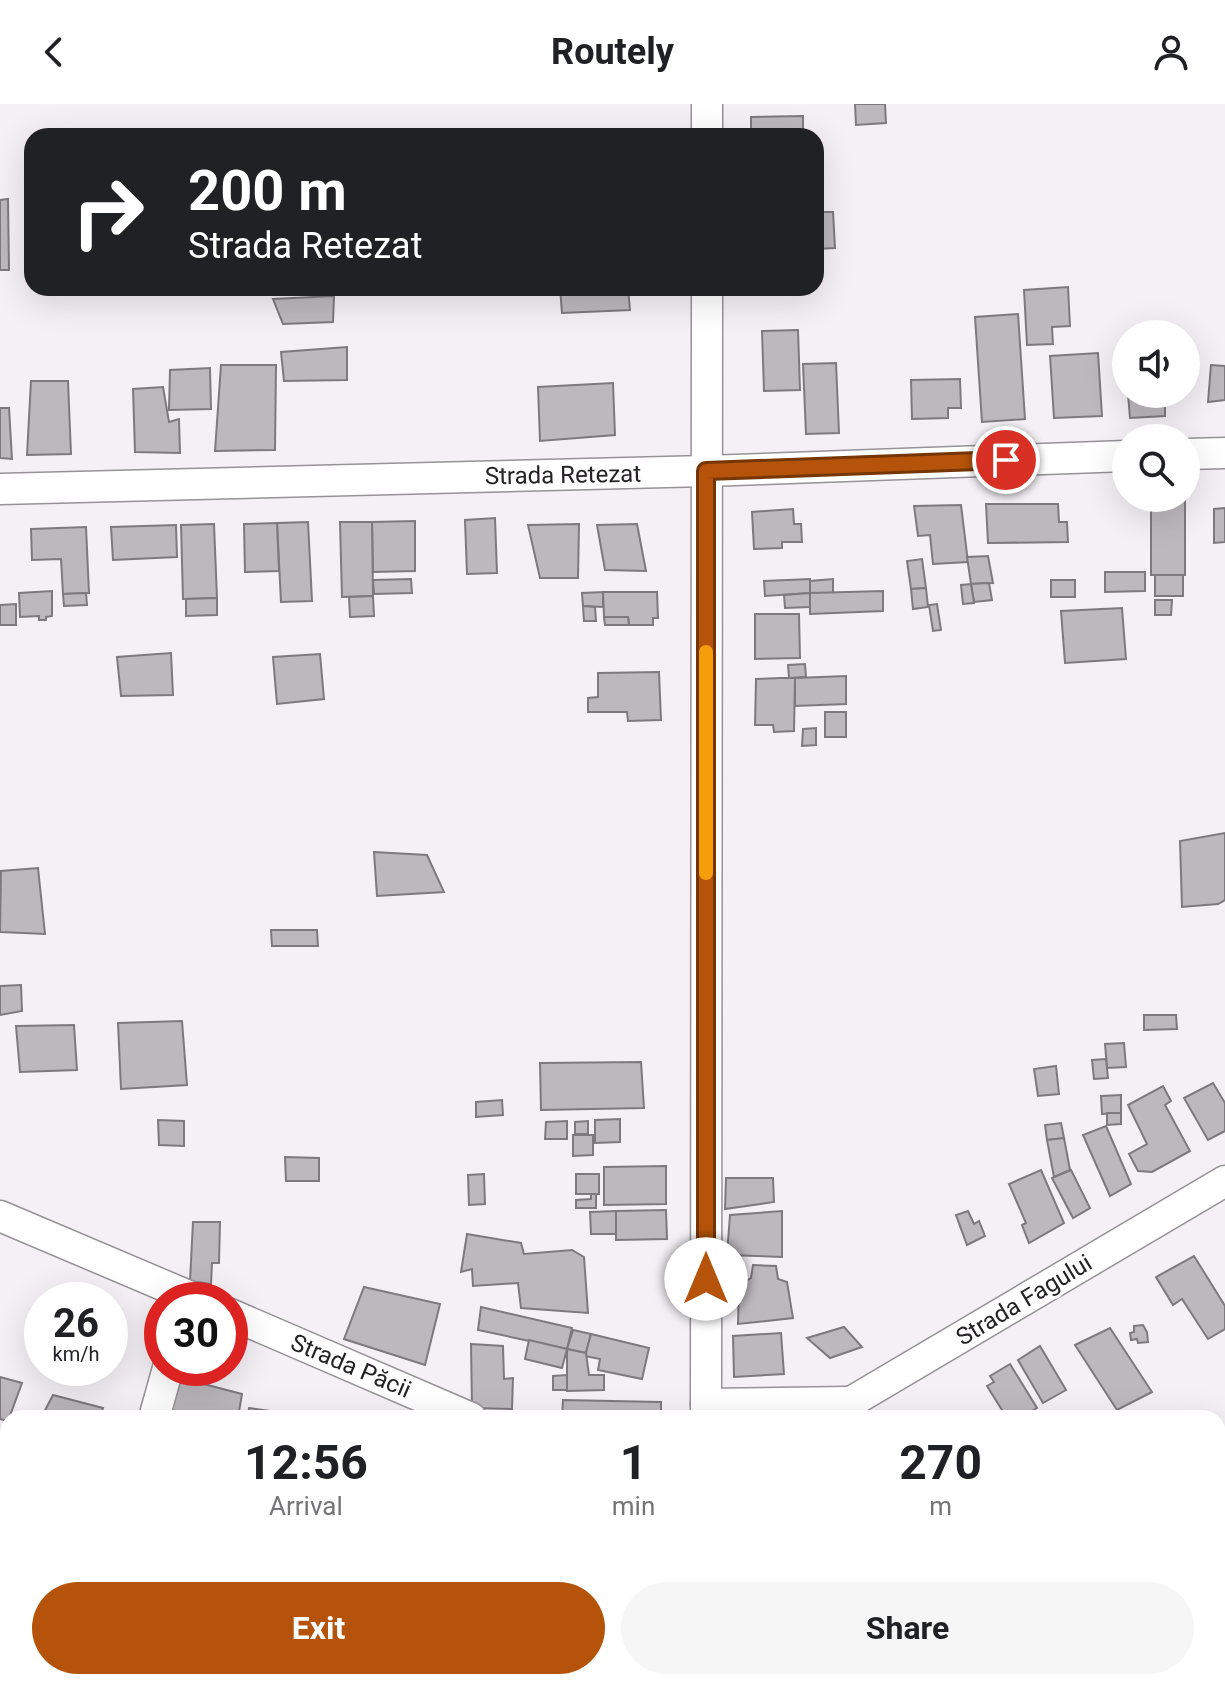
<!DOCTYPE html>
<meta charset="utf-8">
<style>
:root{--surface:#fff;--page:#f6f6f6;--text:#202124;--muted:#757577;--accent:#b45309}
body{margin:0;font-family:Roboto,sans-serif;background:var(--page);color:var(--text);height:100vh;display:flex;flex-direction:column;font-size:30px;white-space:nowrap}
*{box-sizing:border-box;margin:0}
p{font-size:26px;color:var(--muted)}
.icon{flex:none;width:44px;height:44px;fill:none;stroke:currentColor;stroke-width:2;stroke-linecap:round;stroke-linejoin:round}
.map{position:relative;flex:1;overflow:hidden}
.drawer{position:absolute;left:0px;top:1306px;width:1226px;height:280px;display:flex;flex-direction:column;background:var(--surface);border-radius:24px 24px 0 0;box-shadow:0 8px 32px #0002}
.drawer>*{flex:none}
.guide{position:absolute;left:24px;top:24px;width:800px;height:168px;border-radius:24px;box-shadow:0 8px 32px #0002;background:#202124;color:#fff;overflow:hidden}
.controls{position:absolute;left:1112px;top:216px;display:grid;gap:16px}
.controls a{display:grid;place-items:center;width:88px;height:88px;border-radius:50%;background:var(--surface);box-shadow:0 8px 32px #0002;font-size:40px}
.speed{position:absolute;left:24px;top:1178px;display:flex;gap:16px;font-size:40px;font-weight:700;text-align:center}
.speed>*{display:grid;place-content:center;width:104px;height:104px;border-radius:50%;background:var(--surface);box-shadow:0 8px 32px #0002;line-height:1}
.speed small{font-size:20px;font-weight:400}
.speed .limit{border:12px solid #d22;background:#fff;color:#111}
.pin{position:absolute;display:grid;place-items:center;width:68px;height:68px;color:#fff;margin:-34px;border:4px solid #fff;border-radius:50%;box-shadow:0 2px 8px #0007}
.me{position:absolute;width:88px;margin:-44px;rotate:0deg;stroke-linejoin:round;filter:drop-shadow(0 0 6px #0008)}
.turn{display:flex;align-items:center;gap:28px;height:168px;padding:0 32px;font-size:36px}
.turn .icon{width:104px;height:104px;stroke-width:2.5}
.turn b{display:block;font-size:56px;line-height:68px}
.eta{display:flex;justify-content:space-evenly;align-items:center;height:136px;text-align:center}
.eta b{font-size:48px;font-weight:700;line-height:56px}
.button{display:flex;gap:16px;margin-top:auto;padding:16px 32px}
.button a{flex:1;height:92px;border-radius:48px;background:var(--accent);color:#fff;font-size:32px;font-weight:700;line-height:92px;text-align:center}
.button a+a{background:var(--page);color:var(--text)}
header{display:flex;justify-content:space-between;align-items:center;height:104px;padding:0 32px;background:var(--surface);font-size:36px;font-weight:700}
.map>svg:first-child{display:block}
</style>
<header><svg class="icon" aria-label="back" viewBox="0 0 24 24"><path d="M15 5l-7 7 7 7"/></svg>Routely<svg class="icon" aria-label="person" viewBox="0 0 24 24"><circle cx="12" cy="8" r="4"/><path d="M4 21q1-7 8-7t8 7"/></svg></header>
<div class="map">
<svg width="1225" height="1586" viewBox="0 0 1225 1586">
<rect width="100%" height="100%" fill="#f4f0f6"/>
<g fill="#bcb8bd" stroke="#7e797f" stroke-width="2">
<path d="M855 0H885L886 19 856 21Z"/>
<path d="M803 12V32H751V13Z"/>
<path d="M8 95 9 166H0V96Z"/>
<path d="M816 108H833L835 144 816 145Z"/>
<path d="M1068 183 1070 222 1052 223 1053 240 1027 241 1024 186Z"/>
<path d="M560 184H628L630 206 562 209Z"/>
<path d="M334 192 333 218 283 220 273 195Z"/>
<path d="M1018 210 1025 315 982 318 975 213Z"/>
<path d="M798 226 800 286 764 287 762 227Z"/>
<path d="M347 243V276L284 277 281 248Z"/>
<path d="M1098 249 1102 312 1054 314 1050 252Z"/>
<path d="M836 259 839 329 806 330 803 260Z"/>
<path d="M221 261H276L275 346 215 347Z"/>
<path d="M1211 261 1225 262V296L1208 298Z"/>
<path d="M210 264 211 305 169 306 170 266Z"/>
<path d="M960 275 961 304H948V314L912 315 911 276Z"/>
<path d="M31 277H68L71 350 27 351Z"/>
<path d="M613 279 615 331 540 337 538 283Z"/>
<path d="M163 283 169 318 179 315 180 349 135 348 133 285Z"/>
<path d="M1128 290H1165V312L1130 314Z"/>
<path d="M0 304H9L12 355 0 354Z"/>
<rect x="1151" y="397" width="34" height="74"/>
<path d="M986 400H1058L1059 418H1067L1068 438 988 439Z"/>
<path d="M961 401 968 458 933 460 930 431 918 432 914 402Z"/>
<path d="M1225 404V438L1214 439V405Z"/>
<path d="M793 405 794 420H801L802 438H782V444L754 445 752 408Z"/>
<path d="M495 414 497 469 467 470 465 416Z"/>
<path d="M415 417V467L373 468 372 418Z"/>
<path d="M308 418 312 497 281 498 277 419Z"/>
<path d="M340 418H372L373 492 342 493Z"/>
<path d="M277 419 279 467 245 468 244 420Z"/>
<path d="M214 420 217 494 183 495 181 421Z"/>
<path d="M579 420 578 474H540L528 421Z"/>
<path d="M637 420 646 467 605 466 597 421Z"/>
<path d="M176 421 177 453 113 456 111 423Z"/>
<path d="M86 423 89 489 63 490 61 455 32 456 31 425Z"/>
<path d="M988 452 993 479 971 480 967 453Z"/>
<path d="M922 455 926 484 911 485 907 457Z"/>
<path d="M1105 468H1145V487L1105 488Z"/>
<rect x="1155" y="471" width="28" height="21"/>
<path d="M411 475 412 489 374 490 373 476Z"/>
<path d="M810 475V489L765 492 764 477Z"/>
<path d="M833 475V489H810V477Z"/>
<rect x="1051" y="476" width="24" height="17"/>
<path d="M989 479 992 496 974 498 971 480Z"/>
<path d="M971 480 974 499 963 500 961 481Z"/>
<path d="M926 484 928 503 913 505 911 485Z"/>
<path d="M52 487V512L46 513V516H39V512L20 513 19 489Z"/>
<path d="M883 487V507L810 510V489Z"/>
<path d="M603 488V503L583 502 582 489Z"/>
<path d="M603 488H657L658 514H653V521H629L628 513H604Z"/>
<path d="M86 489 87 501 64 502 63 490Z"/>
<path d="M810 489V503L785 504 784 491Z"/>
<path d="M373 492 374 512 350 513 349 493Z"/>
<path d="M217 494V511L186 512V495Z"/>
<path d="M1155 496H1172L1171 511H1155Z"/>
<path d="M16 500V521H0V501Z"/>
<path d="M937 500 941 526 933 527 929 501Z"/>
<path d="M583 502 595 503 596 517H584Z"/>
<path d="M1122 504 1126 555 1065 559 1061 507Z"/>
<path d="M755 510H799L800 554 755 555Z"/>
<path d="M604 513H628L629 521H605Z"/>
<path d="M171 549 173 591 121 592 117 553Z"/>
<path d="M320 550 324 595 277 600 273 553Z"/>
<path d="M805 560 806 573 789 574 788 561Z"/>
<path d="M659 568 661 616 628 617 627 608H588V594L598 593V569Z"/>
<path d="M846 572V600L795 602V574Z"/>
<path d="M781 574H795L794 627 774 628 773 621H755L756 575Z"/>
<rect x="825" y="608" width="21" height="25"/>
<path d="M816 624V641L802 642 803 625Z"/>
<path d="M1225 729V796L1218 800 1182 803 1180 737Z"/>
<path d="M374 748 427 751 444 788 377 792Z"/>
<path d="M38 764 45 830 0 828 1 767Z"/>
<path d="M271 826H317L318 842H272Z"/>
<path d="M21 881 22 907 0 911V882Z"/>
<path d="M1144 911H1176L1177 925 1144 926Z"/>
<path d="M182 917 187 981 121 985 118 919Z"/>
<path d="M74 921 77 966 20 968 16 922Z"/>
<path d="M1124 939 1126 963 1107 964 1105 940Z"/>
<path d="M1106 955 1108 974 1094 975 1092 956Z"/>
<path d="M641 958 644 1004 541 1006 540 959Z"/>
<path d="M1056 962 1059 990 1038 992 1034 965Z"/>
<path d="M1213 979 1225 999V1027L1208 1036 1184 994Z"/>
<path d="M1163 982 1171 997 1165 1001 1190 1047 1152 1068 1138 1067 1129 1050 1147 1040 1128 1001Z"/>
<path d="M1121 991V1009L1102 1010 1101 992Z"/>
<path d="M502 996 503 1011 476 1013V998Z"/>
<path d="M1107 1009H1121V1020L1107 1021Z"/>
<path d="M620 1015V1038L595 1039V1016Z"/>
<path d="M158 1016 184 1017V1042L159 1041Z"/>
<path d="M567 1017V1035H545L546 1018Z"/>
<path d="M588 1017V1030H575V1018Z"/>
<path d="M1061 1019 1064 1034 1047 1036 1045 1021Z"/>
<path d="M1106 1022 1131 1080 1110 1092 1083 1031Z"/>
<path d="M573 1031H593V1051L573 1052Z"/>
<path d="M1064 1034 1070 1066 1054 1073 1047 1036Z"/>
<path d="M285 1053 319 1054V1077H286Z"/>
<path d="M666 1062V1100L604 1101V1063Z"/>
<path d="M1041 1066 1064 1119 1029 1139 1022 1121 1026 1119 1009 1080Z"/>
<path d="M1071 1066 1090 1104 1073 1114 1052 1074Z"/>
<path d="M484 1070 485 1100 469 1101 468 1071Z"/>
<rect x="576" y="1070" width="23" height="20"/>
<path d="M726 1074H773L774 1098 725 1105Z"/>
<path d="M591 1090H596V1104H576V1096L591 1095Z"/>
<path d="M666 1106 667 1135 616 1136V1107Z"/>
<path d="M616 1107V1130H591L590 1108Z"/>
<path d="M782 1107V1153L727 1151 730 1111Z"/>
<path d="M968 1107 974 1120 979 1117 985 1132 967 1141 956 1111Z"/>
<path d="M193 1118H220L219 1159H212L211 1180 190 1177Z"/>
<path d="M467 1130 521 1139 524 1150 572 1146 584 1153 588 1209 521 1204 518 1179 473 1182 472 1165 461 1168Z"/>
<path d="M1194 1152 1225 1202V1225L1208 1235 1182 1195 1173 1201 1156 1173Z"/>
<path d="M753 1161 776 1162 778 1175 787 1178 793 1214 738 1220 739 1181 751 1174Z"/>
<path d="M364 1183 440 1200 425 1261 344 1235Z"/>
<path d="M481 1203 572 1224 567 1245 478 1226Z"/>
<path d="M1143 1221 1147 1228 1148 1238 1138 1239 1137 1235 1131 1236 1130 1229 1134 1228V1222Z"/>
<path d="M844 1223 862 1243 830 1254 807 1234Z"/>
<path d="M1110 1224 1152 1288 1117 1306 1075 1241Z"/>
<path d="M573 1226 591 1230 586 1249 567 1245Z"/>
<path d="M781 1229 784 1270 734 1273 733 1232Z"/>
<path d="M591 1230 649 1244 642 1275 598 1266 600 1255 585 1252Z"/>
<path d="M529 1236 567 1245 562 1264 525 1255Z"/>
<path d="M471 1240 503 1242 504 1275 513 1274 512 1305 472 1304Z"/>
<path d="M1040 1242 1066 1286 1043 1299 1018 1256Z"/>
<path d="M567 1245 586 1249 589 1271H604V1286L567 1287Z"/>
<path d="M1010 1260 1037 1304 1020 1314H1007L987 1282 994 1278 990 1272Z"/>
<path d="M567 1271V1286H553V1272Z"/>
<path d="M0 1273 22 1279 8 1317 0 1315Z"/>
<path d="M181 1274 242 1290 238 1314H169Z"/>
<path d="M53 1291 103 1304 100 1314H41Z"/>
<path d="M563 1296 661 1298V1314H562Z"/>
<path d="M249 1304 293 1310 292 1314H247Z"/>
<path d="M5 1426 8 1427V1477L0 1475V1446Z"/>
</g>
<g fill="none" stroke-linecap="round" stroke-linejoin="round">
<g stroke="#969297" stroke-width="33">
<g id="minor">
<path d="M707 32V0"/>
<path d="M1186 350 1225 349"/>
<path d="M0 385 706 367 1126 352"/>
<path d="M0 1112 198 1196"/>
<path d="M230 1210 471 1314"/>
<path d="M706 1300 848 1298"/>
<path d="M154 1314 168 1264"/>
<path d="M706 1314 707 184"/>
<path d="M824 1314 1225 1077"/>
<path d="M77 1586 79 1578"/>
</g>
</g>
<use href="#minor" stroke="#fff" stroke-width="30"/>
</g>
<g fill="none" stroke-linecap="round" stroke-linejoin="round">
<g stroke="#753606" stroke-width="20">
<path id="route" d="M706 1175V367L1006 356"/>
</g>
<use href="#route" stroke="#b45309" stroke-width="14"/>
<path stroke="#f59e0b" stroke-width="14" d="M706 769V548"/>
</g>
<g text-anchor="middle" stroke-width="6" stroke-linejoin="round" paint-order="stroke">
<g font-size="24" fill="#242224" stroke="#fff">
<text transform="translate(563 371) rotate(-1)" y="8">Strada Retezat</text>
<text transform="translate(1024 1196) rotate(-31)" y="8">Strada Fagului</text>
<text transform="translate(351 1262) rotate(23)" y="8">Strada Păcii</text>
</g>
</g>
</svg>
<div class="controls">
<a><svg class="icon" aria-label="sound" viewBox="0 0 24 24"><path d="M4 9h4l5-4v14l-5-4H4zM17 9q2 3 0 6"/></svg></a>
<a><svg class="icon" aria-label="search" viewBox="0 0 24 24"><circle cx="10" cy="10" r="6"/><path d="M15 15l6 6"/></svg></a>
</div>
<div class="speed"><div>26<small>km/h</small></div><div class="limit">30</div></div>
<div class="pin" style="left:1006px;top:356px;background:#d93025"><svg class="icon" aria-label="arrive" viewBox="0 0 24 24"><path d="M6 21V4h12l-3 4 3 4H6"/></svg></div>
<svg class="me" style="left:706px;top:1175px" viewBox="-20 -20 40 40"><circle r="19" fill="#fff"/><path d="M0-13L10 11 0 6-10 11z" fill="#b45309"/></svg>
<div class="guide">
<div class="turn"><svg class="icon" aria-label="right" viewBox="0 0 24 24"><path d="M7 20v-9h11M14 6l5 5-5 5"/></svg><div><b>200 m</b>Strada Retezat</div></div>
</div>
<section class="drawer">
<div class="eta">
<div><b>12:56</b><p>Arrival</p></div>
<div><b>1</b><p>min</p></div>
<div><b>270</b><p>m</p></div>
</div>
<div class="button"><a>Exit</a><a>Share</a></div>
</section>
</div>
